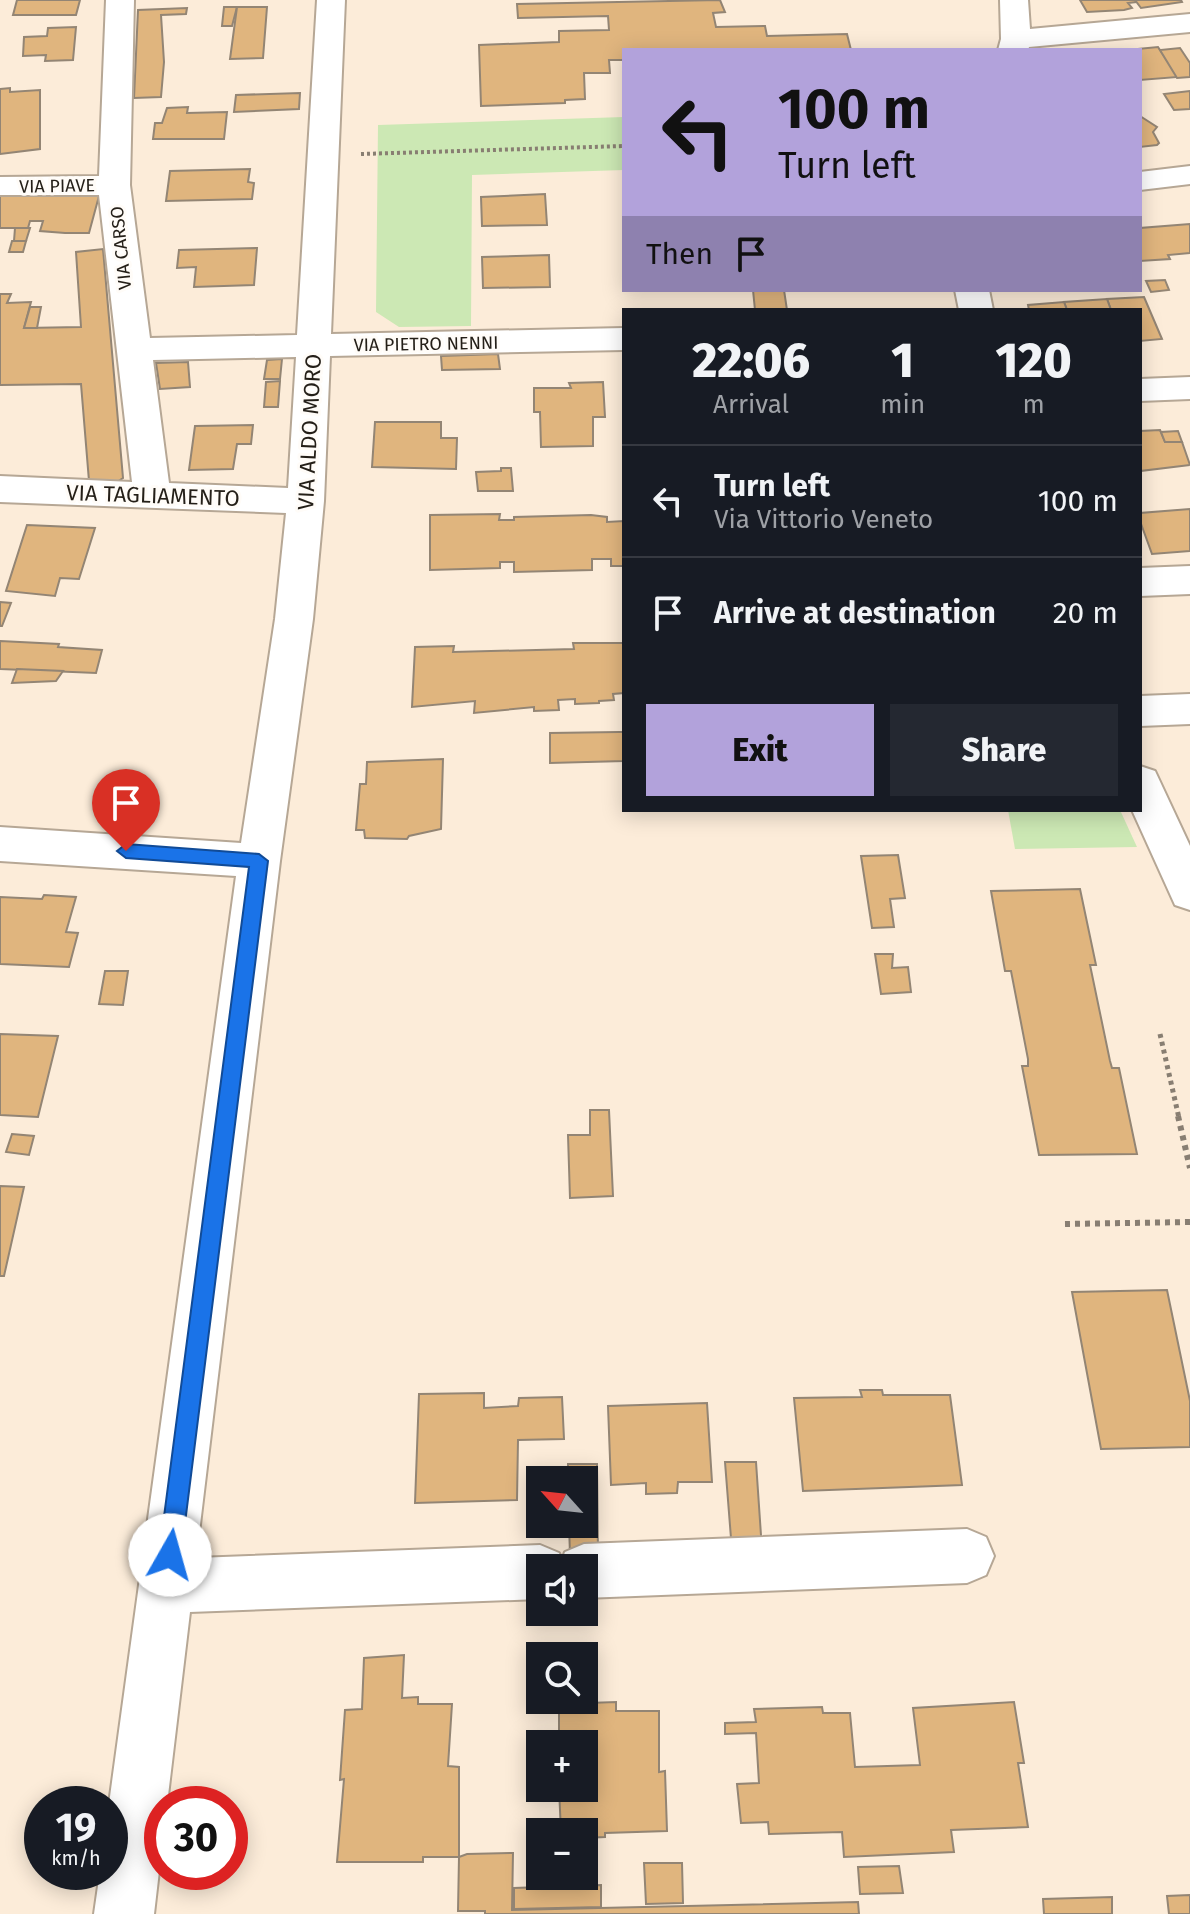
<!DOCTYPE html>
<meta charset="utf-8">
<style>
:root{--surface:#171b24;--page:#242831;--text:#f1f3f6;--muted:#9ea1a6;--line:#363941;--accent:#b2a2db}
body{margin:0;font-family:"Fira Sans",sans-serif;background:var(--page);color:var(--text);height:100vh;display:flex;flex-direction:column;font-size:30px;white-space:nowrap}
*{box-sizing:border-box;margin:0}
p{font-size:26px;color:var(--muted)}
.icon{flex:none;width:44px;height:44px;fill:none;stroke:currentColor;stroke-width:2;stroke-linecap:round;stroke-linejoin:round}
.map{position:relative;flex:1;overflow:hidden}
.sheet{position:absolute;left:622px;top:308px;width:520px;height:504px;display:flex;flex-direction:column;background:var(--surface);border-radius:0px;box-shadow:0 4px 20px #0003}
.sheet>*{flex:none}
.banner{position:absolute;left:622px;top:48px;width:520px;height:244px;border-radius:0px;box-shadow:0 4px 20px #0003;background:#b2a2db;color:#111;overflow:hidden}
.needle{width:52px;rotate:297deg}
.controls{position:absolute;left:526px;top:1466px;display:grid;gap:16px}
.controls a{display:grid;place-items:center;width:72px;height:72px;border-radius:0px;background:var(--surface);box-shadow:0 4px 20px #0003;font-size:40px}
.speed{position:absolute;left:24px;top:1786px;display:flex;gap:16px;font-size:40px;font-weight:700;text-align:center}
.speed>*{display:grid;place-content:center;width:104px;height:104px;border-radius:50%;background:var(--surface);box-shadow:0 4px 20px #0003;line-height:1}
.speed small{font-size:20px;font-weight:400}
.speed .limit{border:12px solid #d22;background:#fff;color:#111}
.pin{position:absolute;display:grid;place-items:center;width:68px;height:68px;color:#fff;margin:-82px -34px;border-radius:50% 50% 50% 0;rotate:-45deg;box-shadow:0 0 8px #0007}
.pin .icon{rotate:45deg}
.me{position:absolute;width:88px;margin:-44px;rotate:7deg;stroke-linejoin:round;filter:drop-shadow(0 0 6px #0008)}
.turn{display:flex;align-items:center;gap:28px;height:168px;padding:0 24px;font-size:36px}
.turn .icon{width:104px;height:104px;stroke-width:2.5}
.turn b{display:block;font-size:56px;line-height:68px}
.then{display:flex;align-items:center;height:76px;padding:0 24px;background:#0003;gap:16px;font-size:30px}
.eta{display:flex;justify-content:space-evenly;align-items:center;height:136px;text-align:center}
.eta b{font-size:48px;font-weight:800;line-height:56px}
.action{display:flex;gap:16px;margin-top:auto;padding:16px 24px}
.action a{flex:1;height:92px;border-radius:0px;background:var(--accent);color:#111;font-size:32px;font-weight:800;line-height:92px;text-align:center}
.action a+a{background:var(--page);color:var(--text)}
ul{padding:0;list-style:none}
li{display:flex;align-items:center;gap:24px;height:112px;padding:0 24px;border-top:2px solid var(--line)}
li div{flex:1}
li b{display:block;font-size:30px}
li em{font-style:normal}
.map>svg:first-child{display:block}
</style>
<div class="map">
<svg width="1190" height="1914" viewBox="0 0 1190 1914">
<rect width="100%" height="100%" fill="#fcecd9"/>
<g fill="#cce8b4">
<path d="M624 117V170L472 175 471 326 399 327 376 312 378 125Z"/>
<path d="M1008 810H1120L1137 847 1015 849Z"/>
</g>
<g fill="#e0b57e" stroke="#938574" stroke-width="2">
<path d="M17 0H80L76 15H13Z"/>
<path d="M720 0 725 12 713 13 716 27 765 26 767 36 847 34 851 50H624V60H609L610 73H584L585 99 565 100V103L481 106 479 45 559 42V31L609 30 608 16 518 18 517 4Z"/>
<path d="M1080 0H1135L1137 2 1128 3 1132 8 1124 10 1087 12Z"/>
<path d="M1135 0H1181L1182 2 1141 8Z"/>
<path d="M224 7H237L232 26H222Z"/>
<path d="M237 7H267L263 58 230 59Z"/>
<path d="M187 8 186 14 161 15 164 62 161 97 134 98 138 10Z"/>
<path d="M76 27 73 60 45 61 46 55 23 56 24 37 47 36 48 28Z"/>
<path d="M1158 47 1178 77 1140 80V50H1127Z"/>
<path d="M1180 48 1190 63V77L1177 78 1160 50Z"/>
<path d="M10 88V92L40 90V149L0 154V89Z"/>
<path d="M1190 91V109L1174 110 1164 94Z"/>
<path d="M300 93 299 109 234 112 236 95Z"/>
<path d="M188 107 187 113 227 112 224 139H153L155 123H162L167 108Z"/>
<path d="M1140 116 1157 127 1153 132 1159 143 1157 145 1140 147Z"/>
<path d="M250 169 248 182 254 183 252 199 166 201 170 171Z"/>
<path d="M545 194 547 225 482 226 481 197Z"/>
<path d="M0 196H99L89 233H65L40 231 43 221H30L28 228H0Z"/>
<path d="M1190 224V253L1168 255 1170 259 1140 261V228Z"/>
<path d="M15 228H30L26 241H14Z"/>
<path d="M12 241H26L23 252H9Z"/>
<path d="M257 248 254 285 194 287 196 267 177 268 179 250Z"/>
<path d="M103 249 123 478 117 482 89 481 81 384 0 385V294H11L7 303 31 302 24 328 81 327 76 252Z"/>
<path d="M549 255 550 287 483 288 482 257Z"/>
<path d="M1165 280 1169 290 1151 292 1146 281Z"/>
<path d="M753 290H784L787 310H755Z"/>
<path d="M1144 297 1162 339 1140 341V310H1111L1107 299Z"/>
<path d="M1107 299 1111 310H1067L1064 302Z"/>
<path d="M1064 302 1067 310H1029L1028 305Z"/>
<path d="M30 307H41L37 328H24Z"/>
<path d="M498 354 500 369 442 370 441 356Z"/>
<path d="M282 359 280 379H264L267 360Z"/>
<path d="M188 362 190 387 160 389 156 363Z"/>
<path d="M280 381 278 407H264L266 382Z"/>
<path d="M603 382 605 417H593V446L541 447 540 412H534V388H571L569 383Z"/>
<path d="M375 422H441V438H457L456 469 372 467Z"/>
<path d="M253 425 251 444H237L233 469 189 470 195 426Z"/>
<path d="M1160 430 1165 442H1182L1190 465 1140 471V431Z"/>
<path d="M1178 431 1182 442H1165L1161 432Z"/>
<path d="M501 468H511L513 491H478L476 472 501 471Z"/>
<path d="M1190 509V551L1152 554 1140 521V513Z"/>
<path d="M500 514 499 520H514V517L591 515 607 517V522L624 521V566H611V559H592V570L514 572V562H500V568L430 570V515Z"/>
<path d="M27 525 95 528 79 579 60 578 55 596 6 591Z"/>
<path d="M0 602 11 603 2 626H0Z"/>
<path d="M0 641 59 644 58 647 102 650 96 673 0 669Z"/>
<path d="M573 643H624V693L613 694 614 700 599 701V703L575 704V699L558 700 559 710 534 711V707L474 713 475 701 412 707 415 647 454 646 453 652 574 649Z"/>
<path d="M17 669 63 671 56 681 12 683Z"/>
<path d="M619 732H624V761L550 763V733Z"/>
<path d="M443 759 441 829 409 836 407 839 365 838 364 830H356L360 784H366L367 762Z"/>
<path d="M898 855 905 898 890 899 894 927 872 928 861 856Z"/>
<path d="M1080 889 1096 965H1090L1110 1061 1112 1068H1119L1137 1154 1039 1155 1022 1066H1028V1059L1011 971H1005L991 891Z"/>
<path d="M44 895 76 897 66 932 78 933 69 967 0 964V897L42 899Z"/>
<path d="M875 954H893L892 968 908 967 911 992 881 994Z"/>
<path d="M105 971H128L123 1005 99 1004Z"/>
<path d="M0 1034 58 1036 38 1117 0 1115Z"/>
<path d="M590 1110H609L613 1196 570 1198 568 1135H590Z"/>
<path d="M12 1134 34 1136 29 1155 6 1152Z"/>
<path d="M0 1186 24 1187 4 1276H0Z"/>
<path d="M1167 1290 1190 1401V1447L1101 1449 1072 1292Z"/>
<path d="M860 1390H882L883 1395H950L962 1485 803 1491 794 1398 862 1397Z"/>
<path d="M484 1393V1408L518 1406 519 1398 562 1397 564 1439 518 1440 517 1500 415 1503 419 1394Z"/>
<path d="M707 1403 712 1482H678L677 1493 646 1494V1483L611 1485 608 1406Z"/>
<path d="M725 1462H756L762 1550 732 1551Z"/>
<path d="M568 1464H597L598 1554 570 1555 569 1524H584V1480H568Z"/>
<path d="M404 1655 402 1698 418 1697V1704H452L448 1766 459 1767V1857H423V1862H337L344 1779 340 1780 345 1710 362 1709 364 1658Z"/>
<path d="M616 1702V1711H659V1772L665 1771 667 1831 605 1833V1837L584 1838V1832H561L559 1788H584V1744H559V1704Z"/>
<path d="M1014 1702 1024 1763H1018L1028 1827 951 1830 954 1852 844 1857 842 1832 769 1834 768 1822 741 1823 737 1784 759 1783 756 1733 725 1734V1723L756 1722 754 1709 822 1707 823 1713H850L855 1767 920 1765 913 1708Z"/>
<path d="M513 1853 512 1910 858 1902 859 1914H485V1911H458L459 1857 467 1854Z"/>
<path d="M644 1863H682L683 1903 646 1904Z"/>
<path d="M899 1866 903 1893 860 1894 858 1867Z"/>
<path d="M601 1885V1907L514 1909V1888Z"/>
<path d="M1190 1895V1914H1169L1167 1896Z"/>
<path d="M1112 1897V1914H1044L1043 1899Z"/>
</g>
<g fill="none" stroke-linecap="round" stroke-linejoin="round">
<g stroke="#b6a795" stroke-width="4">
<g id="minor">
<path d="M106 0H134L130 185 150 338 297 335 317 0H345L331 334 624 328V350L330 356 324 501 313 619 280 861 196 1558 540 1545 559 1553 562 1560 565 1552 584 1544 967 1529 986 1537 994 1556 986 1575 967 1583 584 1598V1568H540V1599L190 1612 167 1804H162V1845L154 1914H94L100 1872H110L109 1804 236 876 0 861V827L241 843 275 619 286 513 0 502V476L132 482 99 195H0V177L99 176ZM296 357 288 488 169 483 153 360Z"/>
<path d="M1000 0H1028L1030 29 1190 14V32L1029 47 1028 50H998L1001 39Z"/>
<path d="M1190 166V184L1140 190V172Z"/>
<path d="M955 290H989L993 310H959Z"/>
<path d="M1190 377V399L1140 401V379Z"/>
<path d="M1190 566V594L1140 596V568Z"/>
<path d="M1190 694V724L1140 726V696Z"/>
<path d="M1140 766 1155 771 1190 846V910L1175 905 1132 810H1140Z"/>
</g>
</g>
<path stroke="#887e72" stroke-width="4" stroke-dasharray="3 3" stroke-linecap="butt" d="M361 154 624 146"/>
<path stroke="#887e72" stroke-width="5" stroke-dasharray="4 4" stroke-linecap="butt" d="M1160 1034 1179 1118"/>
<g stroke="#887e72" stroke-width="6" stroke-dasharray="5 5" stroke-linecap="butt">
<path d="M1178 1116 1190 1168"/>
<path d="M1065 1224 1190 1222"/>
</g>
<use href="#minor" fill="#fff" fill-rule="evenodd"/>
</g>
<path fill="#1a73e8" stroke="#114b97" stroke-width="2" d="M126 844 259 854 268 861 181 1555 177 1563 170 1566 162 1563 159 1555 249 867 126 858 117 851Z"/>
<g text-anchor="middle" stroke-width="6" stroke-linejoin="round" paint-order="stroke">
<g font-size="18" fill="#241f18" stroke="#fffcf8">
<text transform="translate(57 186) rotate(-1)" y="6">VIA PIAVE</text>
<text transform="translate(121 248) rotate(-96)" y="6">VIA CARSO</text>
<text transform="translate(426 344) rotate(-1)" y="6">VIA PIETRO NENNI</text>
</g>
<g font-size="22" fill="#241f18" stroke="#fffcf8">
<text transform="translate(309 432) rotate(-87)" y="8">VIA ALDO MORO</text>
<text transform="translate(153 495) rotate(2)" y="8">VIA TAGLIAMENTO</text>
</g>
</g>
</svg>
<div class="controls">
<a><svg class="needle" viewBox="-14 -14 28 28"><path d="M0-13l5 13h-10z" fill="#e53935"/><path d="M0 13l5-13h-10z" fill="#9ea1a6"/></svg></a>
<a><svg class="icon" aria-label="sound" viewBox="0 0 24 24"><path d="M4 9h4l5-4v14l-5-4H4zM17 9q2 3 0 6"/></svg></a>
<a><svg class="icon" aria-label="search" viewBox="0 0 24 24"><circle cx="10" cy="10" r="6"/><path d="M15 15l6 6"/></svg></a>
<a>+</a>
<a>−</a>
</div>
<div class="speed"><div>19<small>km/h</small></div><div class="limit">30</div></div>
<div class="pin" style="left:126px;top:851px;background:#d93025"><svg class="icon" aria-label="arrive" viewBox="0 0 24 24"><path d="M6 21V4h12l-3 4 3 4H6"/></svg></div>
<svg class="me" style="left:170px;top:1555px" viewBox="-20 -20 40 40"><circle r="19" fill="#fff"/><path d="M0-13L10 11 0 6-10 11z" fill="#1a73e8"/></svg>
<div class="banner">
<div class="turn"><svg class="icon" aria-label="left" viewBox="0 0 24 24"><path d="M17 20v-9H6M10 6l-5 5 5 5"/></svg><div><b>100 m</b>Turn left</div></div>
<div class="then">Then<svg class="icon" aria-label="arrive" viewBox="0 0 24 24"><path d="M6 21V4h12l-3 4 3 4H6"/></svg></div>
</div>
<section class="sheet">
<div class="eta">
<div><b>22:06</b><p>Arrival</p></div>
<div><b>1</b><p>min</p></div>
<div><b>120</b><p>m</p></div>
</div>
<ul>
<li><svg class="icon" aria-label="left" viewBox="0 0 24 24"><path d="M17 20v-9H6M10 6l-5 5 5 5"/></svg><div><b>Turn left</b><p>Via Vittorio Veneto</p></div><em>100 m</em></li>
<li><svg class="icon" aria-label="arrive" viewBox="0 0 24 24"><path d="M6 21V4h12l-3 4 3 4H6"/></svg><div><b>Arrive at destination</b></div><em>20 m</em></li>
</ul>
<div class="action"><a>Exit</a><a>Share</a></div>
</section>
</div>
